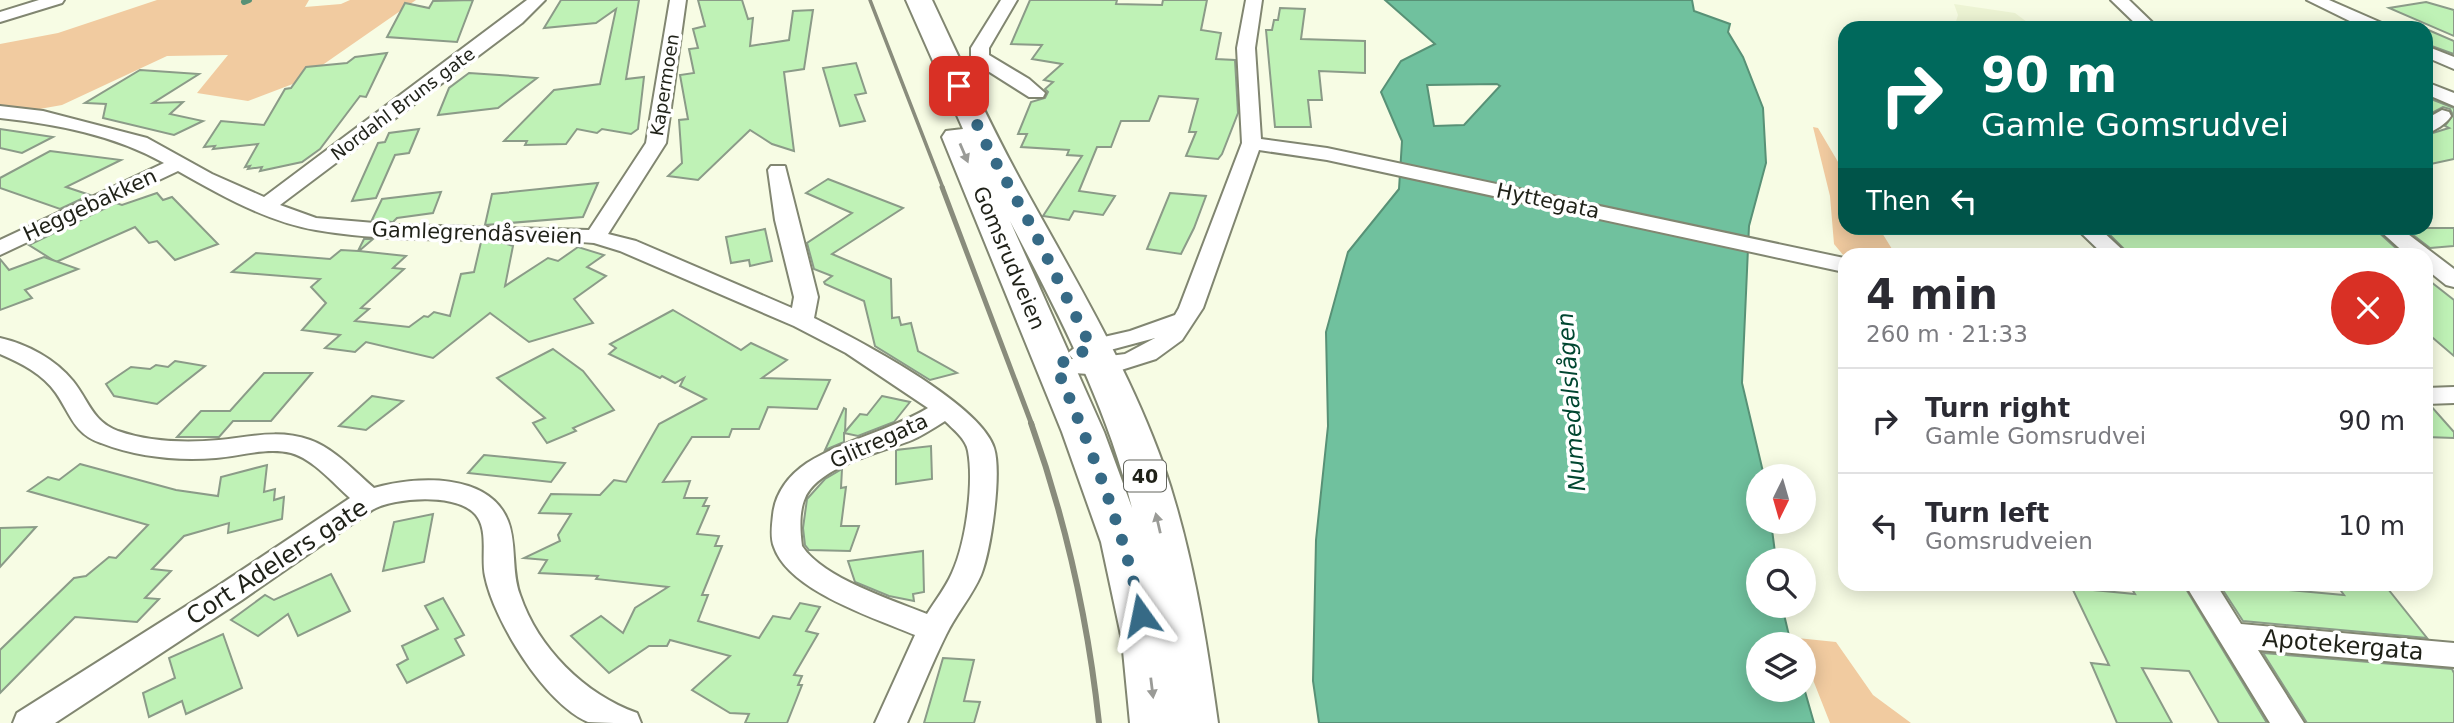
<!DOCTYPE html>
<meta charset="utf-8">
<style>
:root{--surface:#fff;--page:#f2f2f3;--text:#2b2b33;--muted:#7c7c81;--line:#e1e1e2}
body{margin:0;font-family:"DejaVu Sans",sans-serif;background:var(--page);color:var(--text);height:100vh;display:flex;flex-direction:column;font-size:26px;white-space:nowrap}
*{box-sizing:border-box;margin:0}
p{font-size:23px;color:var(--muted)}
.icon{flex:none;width:38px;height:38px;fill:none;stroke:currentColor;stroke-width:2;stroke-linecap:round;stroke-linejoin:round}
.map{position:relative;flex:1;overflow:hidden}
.drawer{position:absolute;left:1838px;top:248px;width:595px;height:343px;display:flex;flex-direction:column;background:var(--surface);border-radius:21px;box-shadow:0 4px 18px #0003}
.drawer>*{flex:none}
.hud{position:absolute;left:1838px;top:21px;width:595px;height:214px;border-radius:21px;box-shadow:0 4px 18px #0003;background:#00695c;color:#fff;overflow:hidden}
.needle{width:46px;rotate:185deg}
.buttons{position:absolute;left:1746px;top:464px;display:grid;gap:14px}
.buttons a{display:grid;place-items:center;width:70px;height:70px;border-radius:50%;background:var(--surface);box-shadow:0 4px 18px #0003;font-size:35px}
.pin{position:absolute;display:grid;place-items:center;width:60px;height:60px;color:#fff;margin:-30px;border-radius:14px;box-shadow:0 4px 10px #0006}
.me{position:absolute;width:77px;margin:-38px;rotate:348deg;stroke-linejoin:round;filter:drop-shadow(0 0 5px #0008)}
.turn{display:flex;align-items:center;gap:24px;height:147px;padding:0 28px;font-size:32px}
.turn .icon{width:91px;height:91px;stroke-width:2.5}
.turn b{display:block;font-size:49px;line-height:60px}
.then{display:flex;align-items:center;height:66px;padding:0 28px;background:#0003;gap:14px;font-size:26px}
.round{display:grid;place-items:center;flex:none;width:74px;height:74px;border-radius:37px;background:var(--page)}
.headline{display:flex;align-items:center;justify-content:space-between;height:119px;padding:0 28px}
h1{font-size:42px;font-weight:700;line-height:52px}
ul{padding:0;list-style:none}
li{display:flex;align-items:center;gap:21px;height:105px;padding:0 28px;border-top:2px solid var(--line)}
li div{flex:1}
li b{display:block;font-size:26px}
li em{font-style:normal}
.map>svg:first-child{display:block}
</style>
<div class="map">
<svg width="2454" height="723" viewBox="0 0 2454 723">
<rect width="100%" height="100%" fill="#f7fce4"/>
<path fill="#edf4d4" d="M1954 4 2015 13 2035 28H1954L1958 15Z"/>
<g fill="#f1cba0">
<path d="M157 0H309L305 7 341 4 350 0H416L298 82 248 101 197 93 228 55 167 56 62 105 0 116V44L58 33Z"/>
<path d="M1813 127 1818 128 1844 172V228H1879L1892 249 1889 255 1844 256 1834 244 1830 196Z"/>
<path d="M1797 638 1836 642 1873 695 1911 723H1830L1804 657V644H1799Z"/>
</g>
<path fill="#70c19e" stroke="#589176" stroke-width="2" fill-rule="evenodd" d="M1385 0H1692L1694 11 1730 24 1728 32 1743 57 1763 108 1766 163 1749 226 1742 383 1764 476H1759V522H1771L1776 560H1759V606H1782L1791 644H1759V690L1804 688 1814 723H1319L1313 681 1316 540 1328 426 1326 332 1348 252 1399 189 1402 141 1381 92 1401 61 1435 44ZM1497 84 1500 86 1464 125 1434 126 1427 85Z"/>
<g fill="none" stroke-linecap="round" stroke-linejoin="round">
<path stroke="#589176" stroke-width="6" d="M244 2 249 0"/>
</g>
<g fill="#bff2b6" stroke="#8b9b88" stroke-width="2">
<path d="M473 0 457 42 387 37 405 3 429 8 433 1Z"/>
<path d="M561 0H639L626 79 644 77 638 129 631 134 602 129 597 133 577 129 566 144 525 145 527 141H504L554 90 600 84 616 9 596 23 544 28Z"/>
<path d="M698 0H742L748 19 753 18 750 46 789 40 793 11 813 10 804 69 784 72 794 151 772 144 750 130 698 180 668 176 682 163 679 120 688 119 680 75 694 73 689 49 698 48 693 29 705 26Z"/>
<path d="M1030 0H1117L1116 4 1162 5 1163 0H1207L1201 30 1221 33 1216 59 1235 60 1238 113 1222 154 1218 159 1186 156 1196 132H1189L1198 99 1159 96 1149 121H1121L1111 147H1097L1079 191 1115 196 1103 215 1074 211 1069 220 1043 216 1082 156 1067 155 1069 150 1021 147 1027 134H1018L1031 102 1045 98 1048 92 1045 89 1053 82 1044 80 1062 64 1032 59 1042 45 1011 44Z"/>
<path d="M2426 2 2454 10V36L2389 8Z"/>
<path d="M1280 8 1305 9 1301 39 1365 41V73L1319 71 1322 100H1308L1311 127H1275L1266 30H1272L1274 20H1278Z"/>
<path d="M2426 29 2454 41V54L2426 44Z"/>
<path d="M387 53 366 97 360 96 320 149 302 162 260 171 262 167 248 169 250 166 245 167 258 144 213 149 215 146 204 147 221 121 264 125 285 89 291 88 306 67 347 63 355 57Z"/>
<path d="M856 63 866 93 855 95 865 121 840 126 823 68Z"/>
<path d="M140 70 199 74 153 103 183 102 170 114 203 121 174 135 103 118 106 104 85 103Z"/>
<path d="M469 73 499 75 537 78 498 108 438 115 449 88Z"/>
<path d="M2426 97 2454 108V159L2426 165V135L2449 128 2445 126 2453 115 2450 109 2443 107 2426 116Z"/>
<path d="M0 129 20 132 53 137 22 153 0 148Z"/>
<path d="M419 129 409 153 395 155 376 198 352 201 378 143 385 142 389 133Z"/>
<path d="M50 151 121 160 66 187 90 195 60 209 0 188V178Z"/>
<path d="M828 179 903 208 832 254 891 279 892 318 899 317 901 325 911 323 918 351 957 373 930 380 875 346 864 301 825 284 824 282 832 276 814 269 807 243 852 213 806 193Z"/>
<path d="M598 183 583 217 485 225 492 194Z"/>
<path d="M441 192 433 213 397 218 393 222 372 220 382 199Z"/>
<path d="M157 193 163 200 172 197 218 244 175 260 157 241 149 243 135 227 56 262 29 245 116 203 122 205Z"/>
<path d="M1170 193 1206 196 1194 228 1181 254 1147 249Z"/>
<path d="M2180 228 2375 229 2398 250 2293 256H2131L2109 234 2145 233 2142 230Z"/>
<path d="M2404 228H2454V246L2430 248Z"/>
<path d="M765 229 772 261 750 266 749 260 731 263 726 237Z"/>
<path d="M364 239H373L359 251 406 256 393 268 404 269 361 308 369 309 355 321 409 327 424 316 428 317 434 312 450 316 461 274 474 272 481 242H500L513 246 505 286 548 258 558 261 578 247 604 255 587 267 606 276 574 299 593 323 529 342 490 313 433 358 366 342 355 352 325 348 340 335 302 330 326 303 311 287 320 279 232 272 256 253 330 259 341 250 358 251Z"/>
<path d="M44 257 78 269 25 290 32 298 0 310V259L9 270Z"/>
<path d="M2426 278 2454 300V356L2426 332Z"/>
<path d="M673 310 741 350 751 343 787 360 762 378 830 380 817 409 768 407 759 429H732L729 437H692L663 482 690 481 684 498H707L703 506H709L697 534 719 536 715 546H722L702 595H708L698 621 759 638 773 616 790 619 800 603 820 607 806 631 818 634 794 675 802 676 798 685H802L787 723H745L749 714 730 713 692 690 730 656 670 640 667 646H649L609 673 571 636 601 616 623 633 635 608 668 587 596 579 598 576 539 573 547 560 524 558 560 541 558 535 571 514 539 513 551 494 600 495 614 480 626 482 659 424 706 399 680 386 684 378 675 383 662 376 660 378 609 354 616 348 610 344Z"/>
<path d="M553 349 583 371 614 410 573 428 576 431 547 443 533 423 545 418 497 378Z"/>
<path d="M175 361 205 366 157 404 114 396 106 384 131 367 150 369 156 365 168 367Z"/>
<path d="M264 373H312L271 421H233L219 437H177L201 411H230Z"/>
<path d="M372 396 403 401 366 430 339 426Z"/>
<path d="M882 396 910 402 894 422 858 436 844 433V442L825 450 844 408 846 409 845 432 860 414 867 415Z"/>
<path d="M2426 407 2431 406 2454 432V438L2426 437Z"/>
<path d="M931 446 932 479 896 484V450Z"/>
<path d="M484 455 565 463 551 482 468 473Z"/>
<path d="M80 464 176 490 218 496 221 477 267 465 264 492 275 489 274 500 284 497 282 519 228 533 229 523 184 536 152 569 171 571 145 598 159 599 137 622 75 617 0 693V650L74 578 86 576 109 557 116 558 148 525 28 491 48 477 59 480Z"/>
<path d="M842 469 841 488 846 487 841 526H859L850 551 809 550 805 545 803 528 807 499 825 479Z"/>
<path d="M433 514 424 562 383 571 394 522Z"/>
<path d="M36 527 0 567V528Z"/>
<path d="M923 551 924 592 913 594 914 601 889 596 855 582 848 561Z"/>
<path d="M331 574 350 611 298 636 288 614 258 636 231 620 265 595 274 600Z"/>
<path d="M2129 584H2183L2267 723H2219L2189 671 2142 668 2172 723H2117L2091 663 2109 665 2072 588 2135 594Z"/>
<path d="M2219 584H2275L2278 589 2344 595 2336 584H2384L2427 638 2243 621Z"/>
<path d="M443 598 464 635 455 639 464 655 407 683 397 665 408 659 402 646 438 629 425 606Z"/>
<path d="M223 634 242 688 186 714 182 701 149 717 143 693 175 678 169 658Z"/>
<path d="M2263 653 2452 669 2454 673V723H2307Z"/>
<path d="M943 658 974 660 964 701 980 702 974 723H924Z"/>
</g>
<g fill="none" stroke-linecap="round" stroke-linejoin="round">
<g stroke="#818671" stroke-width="4">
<g id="minor">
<path d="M39 0H64L62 3 0 22V12Z"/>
<path d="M527 0H545L522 23 280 205 316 218 398 225 589 230 646 143 670 0H686L666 143 608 234 636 241 792 308 794 297 775 220 768 170 771 166H785L818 297 814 318C856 339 980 403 994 448 1002 473 991 550 981 575 972 596 956 614 946 635 932 663 920 694 907 723H875L915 635C875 618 789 591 774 547 770 538 772 524 773 515 775 493 789 475 807 463 844 440 889 431 928 408L846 353 794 326 620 251 594 243C502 235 407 246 316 230 268 222 220 195 178 171L0 255V240L164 163C114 135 56 124 0 118V106L43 111 147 138 212 174 264 197ZM945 421C953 429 966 439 968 451 974 483 966 543 952 573 946 587 935 601 927 614 892 600 823 578 802 546 800 531 799 511 805 498 819 466 882 452 912 440 923 435 934 428 945 421Z"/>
<path d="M1001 0H1017L989 48V55L1029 79 1045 93 1043 97H1029L980 66 971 57V48Z"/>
<path d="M1246 0H1262L1255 48 1261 139 1327 148 1844 258V272L1327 160 1259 150 1203 308 1182 340 1156 359 1118 371 1088 374 1047 371 1044 366 1047 361 1073 359 1068 353 1082 342 1130 331 1175 315 1179 308 1242 143 1237 48ZM1155 338 1125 354 1087 359 1099 353Z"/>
<path d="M2111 0H2129L2158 28H2140Z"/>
<path d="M2307 0H2329L2384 24 2386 28H2364Z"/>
<path d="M2426 46 2454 57V69L2426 57Z"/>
<path d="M2426 82 2454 93V106L2426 94Z"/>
<path d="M2442 110 2449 112 2451 116C2446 124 2435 131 2426 133V119Z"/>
<path d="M2076 228H2099L2129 256H2105Z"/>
<path d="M2377 228H2400L2454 269V287L2446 285 2426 269V256H2408Z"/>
<path d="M0 338C27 344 55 359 73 381 89 401 92 421 118 431 149 442 187 443 219 440 250 437 279 429 310 440 335 449 354 471 374 488 415 476 489 472 508 521 517 544 511 571 520 595 538 648 584 694 637 713L641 723C626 723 602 723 588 722 545 704 494 621 485 576 481 558 488 534 478 518 463 492 394 497 372 510L242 600 55 723H13L17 713 221 584 350 498C333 483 313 459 291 453 267 447 240 456 216 458 178 461 137 457 101 443 74 434 71 415 56 393 43 374 21 363 0 354Z"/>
<path d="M2454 387V403L2426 404V388Z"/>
<path d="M2185 584H2216L2241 624 2454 643V667L2258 650 2304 723H2270Z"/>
</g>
</g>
<g stroke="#818671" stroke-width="4">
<path id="primary" d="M906 0H932C961 62 990 125 1023 185 1073 276 1128 366 1163 464 1192 548 1206 636 1218 723H1130L1122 640 1101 542 1062 432 942 137 946 131 963 129ZM1010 221C1058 313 1107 406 1132 508L1104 432Z"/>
</g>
<use href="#minor" fill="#fff" fill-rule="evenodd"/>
<use href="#primary" fill="#fff" fill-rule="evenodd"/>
<path stroke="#898c7c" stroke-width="3.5" d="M870 0 943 188"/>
<path stroke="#898c7c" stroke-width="5" d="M942 187 1032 425"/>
<path stroke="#898c7c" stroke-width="6" d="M1031 423C1066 521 1088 620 1099 723"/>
</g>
<defs><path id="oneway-solid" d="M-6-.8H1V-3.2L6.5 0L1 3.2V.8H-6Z" transform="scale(1.75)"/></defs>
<g fill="#9a9b97">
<use href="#oneway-solid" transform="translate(964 153) rotate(67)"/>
<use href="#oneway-solid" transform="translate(1158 523) rotate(-103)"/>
<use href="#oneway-solid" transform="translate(1152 688) rotate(83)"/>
</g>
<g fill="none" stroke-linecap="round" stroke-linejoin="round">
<path stroke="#366a86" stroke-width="12" stroke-dasharray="0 21.6" d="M959 86 989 150 1033 229 1091 347 1056 366C1090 447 1124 529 1141 615"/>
</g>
<g text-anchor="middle" stroke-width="7" stroke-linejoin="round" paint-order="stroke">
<g font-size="18" fill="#1f2118" stroke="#fff">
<text transform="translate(665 85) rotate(-81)" y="6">Kapermoen</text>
<text transform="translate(403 104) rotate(-37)" y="6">Nordahl Bruns gate</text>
</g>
<rect fill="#fff" stroke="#62645d" stroke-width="2" x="1124" y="460.5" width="42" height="31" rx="5"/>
<g font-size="19" font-weight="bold" fill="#1f2118">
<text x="1145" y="483">40</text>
</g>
<g font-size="21" fill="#1f2118" stroke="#fff">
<text transform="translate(1548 201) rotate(12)" y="7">Hyttegata</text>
<text transform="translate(90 205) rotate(-25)" y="7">Heggebakken</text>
<text transform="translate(477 233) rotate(2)" y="7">Gamlegrendåsveien</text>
<text transform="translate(1009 258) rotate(67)" y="7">Gomsrudveien</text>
<text transform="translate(879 441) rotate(-24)" y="7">Glitregata</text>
</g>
<g font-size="23" font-style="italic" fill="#004630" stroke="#fff">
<text transform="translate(1571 402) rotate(-94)" y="8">Numedalslågen</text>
</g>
<g font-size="24" fill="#1f2118" stroke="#fff">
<text transform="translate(277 562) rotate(-33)" y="8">Cort Adelers gate</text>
<text transform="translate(2343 645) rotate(5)" y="8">Apotekergata</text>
</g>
</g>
</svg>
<div class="buttons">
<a><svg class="needle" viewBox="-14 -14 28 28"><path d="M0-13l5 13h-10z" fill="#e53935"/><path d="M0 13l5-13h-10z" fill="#7c7c81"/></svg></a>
<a><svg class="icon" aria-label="search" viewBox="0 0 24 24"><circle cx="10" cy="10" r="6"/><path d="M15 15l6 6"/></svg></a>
<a><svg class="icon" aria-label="layers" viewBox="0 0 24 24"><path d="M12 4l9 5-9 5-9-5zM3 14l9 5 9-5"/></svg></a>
</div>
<div class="pin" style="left:959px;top:86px;background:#d93025"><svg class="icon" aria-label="arrive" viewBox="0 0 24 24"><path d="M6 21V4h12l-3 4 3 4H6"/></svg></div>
<svg class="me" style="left:1141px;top:615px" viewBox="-20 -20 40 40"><path d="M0-17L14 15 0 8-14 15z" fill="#366a86" stroke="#fff" stroke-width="4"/></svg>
<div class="hud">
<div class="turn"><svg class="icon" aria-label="right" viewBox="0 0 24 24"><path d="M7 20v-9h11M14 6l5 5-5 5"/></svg><div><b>90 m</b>Gamle Gomsrudvei</div></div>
<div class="then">Then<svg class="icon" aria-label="left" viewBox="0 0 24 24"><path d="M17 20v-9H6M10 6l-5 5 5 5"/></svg></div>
</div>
<section class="drawer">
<div class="headline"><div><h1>4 min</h1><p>260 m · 21:33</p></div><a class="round" style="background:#d93025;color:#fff"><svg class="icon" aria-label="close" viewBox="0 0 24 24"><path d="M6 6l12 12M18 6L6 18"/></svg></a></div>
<ul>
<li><svg class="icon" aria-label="right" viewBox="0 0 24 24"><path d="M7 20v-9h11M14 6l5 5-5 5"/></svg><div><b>Turn right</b><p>Gamle Gomsrudvei</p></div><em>90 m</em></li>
<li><svg class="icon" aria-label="left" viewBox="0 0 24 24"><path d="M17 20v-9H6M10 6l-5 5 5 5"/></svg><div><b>Turn left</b><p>Gomsrudveien</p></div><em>10 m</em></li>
</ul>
</section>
</div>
